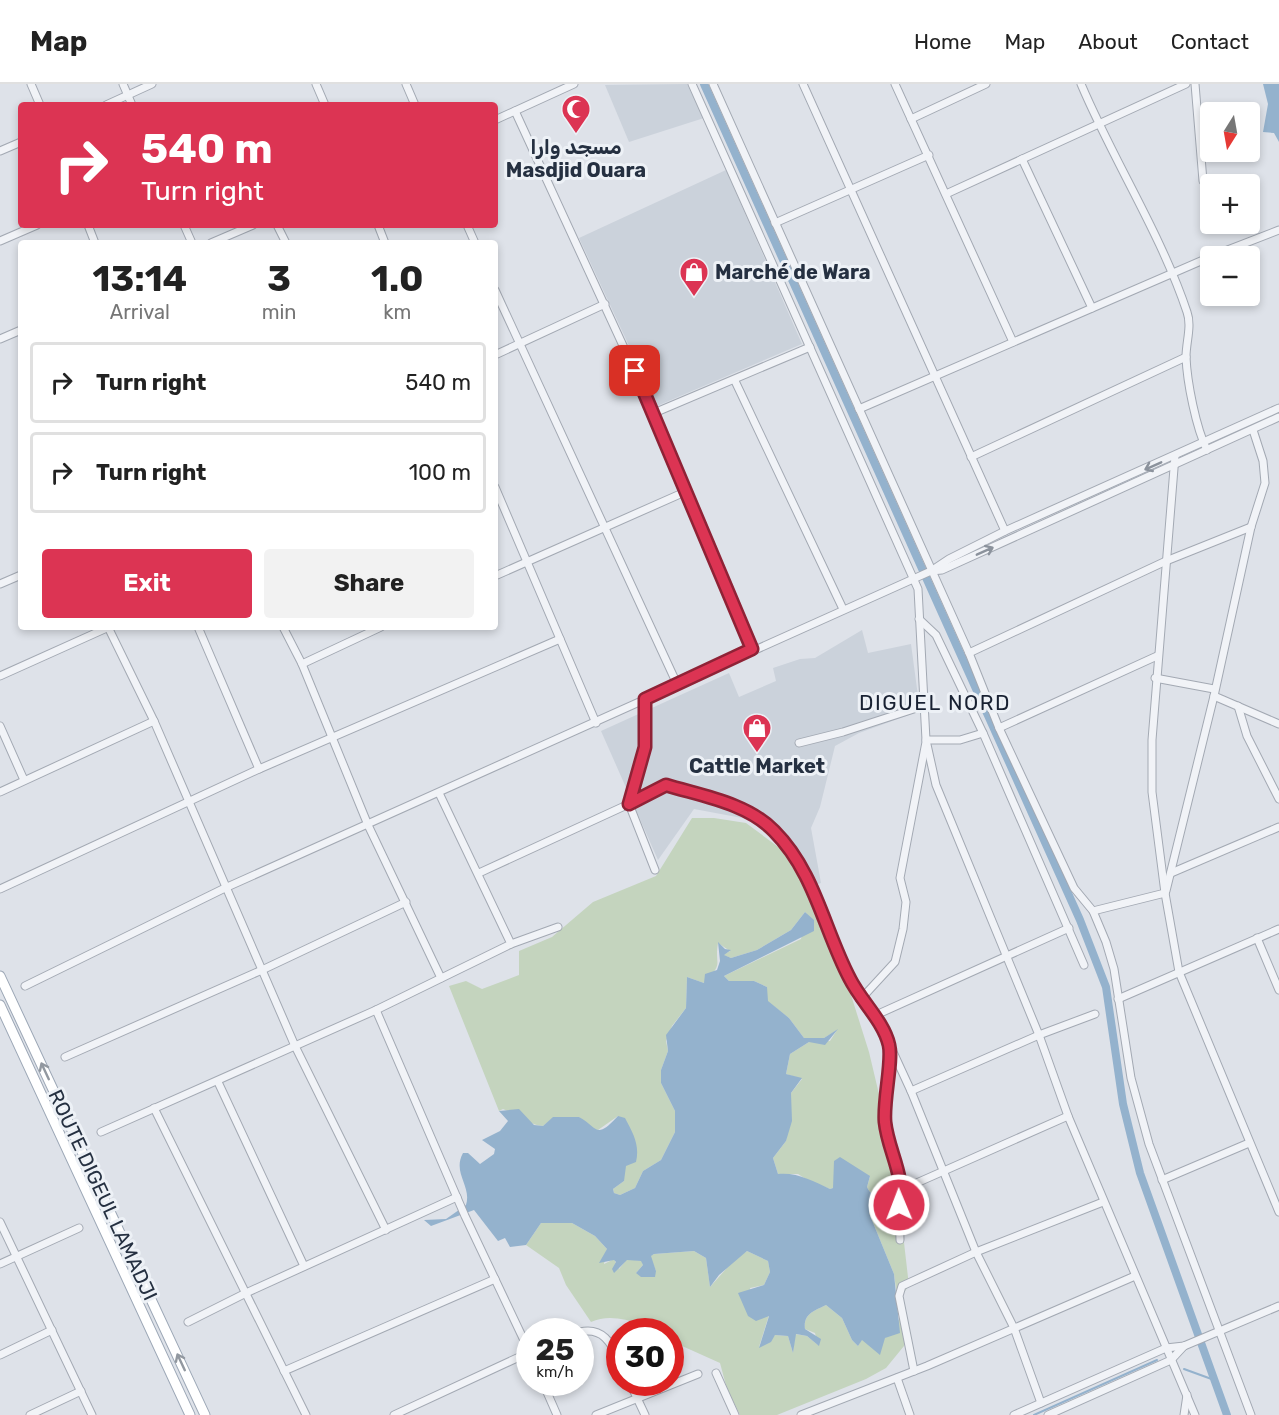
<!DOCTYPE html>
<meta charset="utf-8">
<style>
:root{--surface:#fff;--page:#f2f2f2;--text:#222;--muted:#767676;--line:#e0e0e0;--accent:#dc3453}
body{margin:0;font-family:Rubik,Cairo,sans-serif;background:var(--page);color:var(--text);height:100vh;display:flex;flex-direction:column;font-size:22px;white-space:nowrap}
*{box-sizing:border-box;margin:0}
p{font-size:20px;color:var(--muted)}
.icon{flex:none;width:33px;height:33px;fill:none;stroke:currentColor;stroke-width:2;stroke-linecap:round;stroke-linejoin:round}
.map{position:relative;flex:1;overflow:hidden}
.details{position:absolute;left:18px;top:156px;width:480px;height:390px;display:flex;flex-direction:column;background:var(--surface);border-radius:6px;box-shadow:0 3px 9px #0003}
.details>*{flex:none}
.top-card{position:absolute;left:18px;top:18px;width:480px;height:126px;border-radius:6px;box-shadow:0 3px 9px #0003;background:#dc3453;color:#fff;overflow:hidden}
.needle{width:39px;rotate:191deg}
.tools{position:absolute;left:1200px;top:18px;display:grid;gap:12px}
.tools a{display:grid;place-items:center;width:60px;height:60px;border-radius:6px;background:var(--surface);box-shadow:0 3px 9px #0003;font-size:30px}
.speed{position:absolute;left:516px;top:1234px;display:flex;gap:12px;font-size:30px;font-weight:700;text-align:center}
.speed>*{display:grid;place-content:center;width:78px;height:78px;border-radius:50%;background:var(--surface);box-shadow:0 3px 9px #0003;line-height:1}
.speed small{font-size:15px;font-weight:400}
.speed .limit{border:9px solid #d22;background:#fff;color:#111}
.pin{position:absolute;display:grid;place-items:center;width:51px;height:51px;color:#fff;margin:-26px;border-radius:12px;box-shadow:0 3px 9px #0006}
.me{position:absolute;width:66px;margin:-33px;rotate:359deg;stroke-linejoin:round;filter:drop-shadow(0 0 4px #0008)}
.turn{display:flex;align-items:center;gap:21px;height:126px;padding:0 24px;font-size:27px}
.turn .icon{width:78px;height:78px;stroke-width:2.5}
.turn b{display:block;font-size:42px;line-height:51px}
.eta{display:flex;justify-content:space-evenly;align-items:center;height:102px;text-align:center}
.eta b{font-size:36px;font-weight:700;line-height:42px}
.action{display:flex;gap:12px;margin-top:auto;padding:12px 24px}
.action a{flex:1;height:69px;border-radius:6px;background:var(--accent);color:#fff;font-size:24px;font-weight:700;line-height:69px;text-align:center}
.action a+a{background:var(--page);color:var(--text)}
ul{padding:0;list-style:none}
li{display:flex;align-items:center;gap:18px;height:81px;margin:0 12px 9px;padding:0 12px;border:3px solid var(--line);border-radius:6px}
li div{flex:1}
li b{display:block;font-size:22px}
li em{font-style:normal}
header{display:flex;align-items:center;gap:36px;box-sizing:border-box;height:84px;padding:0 30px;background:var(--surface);border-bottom:2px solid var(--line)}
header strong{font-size:28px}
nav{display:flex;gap:33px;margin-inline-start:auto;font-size:21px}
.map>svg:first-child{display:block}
</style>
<header>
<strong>Map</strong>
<nav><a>Home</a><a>Map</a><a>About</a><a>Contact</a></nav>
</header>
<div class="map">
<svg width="1279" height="1331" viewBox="0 0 1279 1331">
<rect width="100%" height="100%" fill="#dee2e9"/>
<g fill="#cbd2db">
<path d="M687 0 704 34 629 58 605 1Z"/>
<path d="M726 86 802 260 657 322 579 154Z"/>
<path d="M862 546 868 569 911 560 920 627 859 649 835 662 820 723 811 744 821 799 808 803 785 765 753 736 694 725 658 776 601 647 729 589 739 613 776 597 773 584 800 575 815 574Z"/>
</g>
<path fill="#c4d4be" d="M692 734H714L746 739 781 765 805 797 827 835 869 968 887 1044 899 1115 909 1202 901 1212 908 1236 904 1262 886 1284 866 1295 777 1331H740L727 1305 720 1279 671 1257 670 1248C646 1244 616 1226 591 1238L566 1201 559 1184 526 1161 541 1139H572L595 1152 607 1165 604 1180 614 1175 619 1185 627 1175 642 1177 643 1181 636 1189 656 1187 650 1172 654 1170 694 1167 706 1174 710 1203 734 1176 747 1167 768 1177 770 1188 764 1201 750 1204 756 1236 769 1231 759 1263 775 1251 788 1252 793 1269 795 1250 807 1252 818 1261 815 1249 805 1245C803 1230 814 1227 826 1221L842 1234 852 1256 858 1262 862 1255 885 1254 900 1234 894 1190 869 1129 882 1113C875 1112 870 1110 867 1103L870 1092 830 1105 809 1097 798 1090H778L773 1074 786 1057 791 1009 802 995 786 990 790 970 809 958 830 957 837 946 824 954H804L789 934 767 917V903L754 897H729L724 892 801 855 807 830 805 828 791 846 757 866 731 874 723 871 730 867 718 859C714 882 725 878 704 899L687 893 686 924 672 942 666 957 668 967 661 986V999L675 1027V1048L661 1076 643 1087 635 1104 620 1111 614 1109 613 1105 624 1097 618 1032 598 1046H593L579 1033H554L543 1042C530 1041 516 1030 503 1025L499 1027 449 902 466 897 482 905 519 891V867L552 853 593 818 656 792Z"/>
<g fill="#94b2cd">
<path d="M1263 0H1279V58L1274 49 1263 48 1268 20Z"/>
<path d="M805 828 814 836V847L724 892 729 897H754L767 903 768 917 789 934 804 954H824L838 945 825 961 809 958 790 970 786 990 802 994 791 1009 792 1037 786 1057 773 1074 778 1090C797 1088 813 1097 830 1105L833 1104 834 1077 840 1073 870 1092 867 1103C870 1110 875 1112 883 1113L869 1129 894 1190 900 1249 885 1254 880 1271 862 1256 858 1262 852 1256 842 1234 826 1221C814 1227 803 1230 805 1245L821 1255 819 1262 807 1252 796 1250 793 1269 788 1252 775 1251 771 1258 759 1264 769 1232 756 1237 748 1232 738 1209 764 1201 770 1188 768 1177 747 1167 719 1191 710 1203 706 1174 694 1167 654 1170 651 1172 656 1187 655 1193H641L636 1189 643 1181 641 1177 627 1176 614 1189 612 1185 616 1178 614 1176 599 1179 607 1165 595 1152 572 1139H541L526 1161 510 1163 505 1154 498 1157 474 1126 431 1142 424 1136 446 1135 466 1121C472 1102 452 1089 463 1069H468L480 1080 494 1070 495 1065 482 1056 500 1047 508 1037 499 1027 519 1025 534 1041 543 1042 553 1033H579C598 1043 595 1057 618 1032L625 1034C633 1049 640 1061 636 1078L626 1082 624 1097 613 1105 614 1109 620 1111 635 1104 643 1087 661 1076 675 1048V1027L661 999V986L668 967 666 951 686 924 687 893 704 899 705 890 717 886 720 877 718 858 725 865 731 866 724 871 731 874 757 866 791 846Z"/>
</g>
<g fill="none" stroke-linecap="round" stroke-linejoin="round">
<g stroke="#94b2cd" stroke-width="2">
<path d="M1184 1285 1217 1297"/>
<path d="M1034 1331 1157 1276"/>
</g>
<path stroke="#94b2cd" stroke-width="8" d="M704 0 1080 836 1106 903 1123 1020 1140 1089 1227 1331"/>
<g stroke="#a3a9b3" stroke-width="9">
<g id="minor">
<path d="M31 0 40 21"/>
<path d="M123 0 132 21"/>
<path d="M316 0 325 21"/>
<path d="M406 0 415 21"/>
<path d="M692 0 918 505 926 656 936 701 1039 951 1068 1032 1195 1331"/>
<path d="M713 0 969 569 999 644 1074 804 1093 827 1106 858 1114 885 1131 994 1149 1060 1251 1331"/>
<path d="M803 0 1005 447"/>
<path d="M895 0 1013 258"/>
<path d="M1081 0C1113 76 1161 150 1187 228 1192 242 1186 258 1186 273 1187 298 1196 344 1207 366"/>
<path d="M1195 0 1203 97"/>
<path d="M106 21 152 0"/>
<path d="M515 27 654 329 752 565"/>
<path d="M911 35 986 0"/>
<path d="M495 36 574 0"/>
<path d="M0 67 21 58"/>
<path d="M1022 75 1092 224"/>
<path d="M946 110 1186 0"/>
<path d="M775 139 929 71"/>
<path d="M88 141 95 159"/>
<path d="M184 141 192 159"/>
<path d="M277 141 286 159"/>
<path d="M378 141 385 159"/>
<path d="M467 141 475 159"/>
<path d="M0 157 37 141"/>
<path d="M211 159 253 141"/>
<path d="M1212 172 1279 146"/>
<path d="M495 206 677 600"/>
<path d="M0 255 21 246"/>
<path d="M495 271 605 220"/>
<path d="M735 297 843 525"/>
<path d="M859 325 1210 173"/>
<path d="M654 329 810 263"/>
<path d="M1175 372 1152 656V708L1165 809 1179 888 1279 1128"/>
<path d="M971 373 1186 273"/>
<path d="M495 403 596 639"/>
<path d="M931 487 942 486 953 481 1279 333"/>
<path d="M495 492 687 407"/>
<path d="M0 500 21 491"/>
<path d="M919 535 936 551 983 649 1084 881"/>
<path d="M108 543 154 637 295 962 386 1146"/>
<path d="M198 543 259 685"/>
<path d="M283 543 302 580 368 741 441 894"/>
<path d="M969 569 1166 477 1251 443"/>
<path d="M302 580 381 543"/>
<path d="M0 592 109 543"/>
<path d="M1155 594 1214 605"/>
<path d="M1214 612 1279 640"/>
<path d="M1238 622 1247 652 1279 715"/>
<path d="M0 642 24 696"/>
<path d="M999 644 1157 572"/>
<path d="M926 656H960L983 649"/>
<path d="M799 659 843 648 926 621"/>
<path d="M0 708 154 637"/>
<path d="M655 786 629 720 666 701 737 723 774 746 811 797 840 877 860 916 876 931 911 1007 976 1168 1014 1244 1041 1319"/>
<path d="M479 789 629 720 645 663 646 615"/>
<path d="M1171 789 1279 743"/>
<path d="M0 805 259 685 560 555"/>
<path d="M1166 807 1214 612 1251 443 1265 399 1263 377 1253 346"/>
<path d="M1093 827 1165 809"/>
<path d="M1257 854 1279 906"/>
<path d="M511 860 558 843"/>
<path d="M25 902 225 804 931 487 949 475 1005 447 1279 324"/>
<path d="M1118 915 1279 845"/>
<path d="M860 916 895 878 903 845 906 818 900 794 926 658"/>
<path d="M376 926 465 1132 530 1269"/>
<path d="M876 931 1069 844"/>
<path d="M890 963 885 1038 893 1076 903 1105 899 1121 900 1156"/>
<path d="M65 973 262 886 406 818"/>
<path d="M218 998 304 1182"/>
<path d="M911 1007 1039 951 1095 930"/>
<path d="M154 1024 306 1331"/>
<path d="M101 1048 376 926 511 860 439 709"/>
<path d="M1162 1096 1249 1059"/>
<path d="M903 1105 1068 1032"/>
<path d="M0 1138 92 1331"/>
<path d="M0 1180 79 1144"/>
<path d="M188 1238 246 1209 457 1113"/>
<path d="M580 1248C603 1243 611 1259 620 1277"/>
<path d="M0 1271 52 1246"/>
<path d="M284 1287 495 1195"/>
<path d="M914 1287 899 1212 902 1202 976 1168 1103 1118"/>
<path d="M716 1289 735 1331"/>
<path d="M897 1294 910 1331"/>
<path d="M543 1299 557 1331"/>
<path d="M630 1299 645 1331"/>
<path d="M30 1331 81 1307"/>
<path d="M394 1331 530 1268"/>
<path d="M596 1331 698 1290"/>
<path d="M801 1331 927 1282 1135 1192"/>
<path d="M1014 1331 1166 1264 1184 1262 1279 1222"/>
<path d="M1048 1331 1171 1276 1184 1262"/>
<path d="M1184 1331 1187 1311"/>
</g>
</g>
<g stroke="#9ca7b6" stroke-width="11">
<g id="major">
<path d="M0 892 205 1331"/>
<path d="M0 921 190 1331"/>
</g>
</g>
<use href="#minor" stroke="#f1f3f7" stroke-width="7"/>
<use href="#major" stroke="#fff" stroke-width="9"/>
</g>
<defs><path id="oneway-shaft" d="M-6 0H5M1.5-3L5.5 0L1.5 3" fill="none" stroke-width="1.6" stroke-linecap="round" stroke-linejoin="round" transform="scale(1.5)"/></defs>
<g stroke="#8b929c">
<use href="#oneway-shaft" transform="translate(1153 382) rotate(156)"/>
<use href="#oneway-shaft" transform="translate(985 467) rotate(-24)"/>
</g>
<g stroke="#9298a0">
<use href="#oneway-shaft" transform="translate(45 987) rotate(-115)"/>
<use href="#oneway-shaft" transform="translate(181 1278) rotate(-115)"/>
</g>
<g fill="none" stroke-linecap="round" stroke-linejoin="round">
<g stroke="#8f2236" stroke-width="15">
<path id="route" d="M635 287 752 565 645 615V663L629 720 666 701C702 712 747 719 774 747 815 788 824 846 850 895 861 917 884 938 889 961 893 977 883 1016 885 1038 888 1067 906 1093 899 1121"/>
</g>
<use href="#route" stroke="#dc3453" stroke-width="10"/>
</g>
<defs>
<g id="mosque-pin" transform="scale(1.5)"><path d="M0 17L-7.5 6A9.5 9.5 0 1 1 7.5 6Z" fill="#dc3453" stroke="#edf1f6"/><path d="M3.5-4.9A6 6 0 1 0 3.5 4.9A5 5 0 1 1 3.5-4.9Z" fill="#fff"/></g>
<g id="shop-pin" transform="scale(1.5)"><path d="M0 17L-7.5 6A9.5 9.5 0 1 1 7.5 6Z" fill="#dc3453" stroke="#edf1f6"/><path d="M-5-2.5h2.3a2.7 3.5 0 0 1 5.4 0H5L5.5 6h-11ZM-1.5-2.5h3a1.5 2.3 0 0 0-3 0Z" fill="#fff"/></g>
</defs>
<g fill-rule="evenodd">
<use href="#mosque-pin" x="576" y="25"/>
<use href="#shop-pin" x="694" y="188"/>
<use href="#shop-pin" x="757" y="644"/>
</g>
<g text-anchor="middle" stroke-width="6" stroke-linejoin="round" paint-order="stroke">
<g font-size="20" font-weight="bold" fill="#253041" stroke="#edf1f6">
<text x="576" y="70">مسجد وارا<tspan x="576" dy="23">Masdjid Ouara</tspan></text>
<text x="715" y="195" text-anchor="start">Marché de Wara</text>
<text x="757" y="689">Cattle Market</text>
</g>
<g font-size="20" fill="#253041" stroke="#edf1f6">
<text transform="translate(103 1111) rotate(65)" y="7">ROUTE DIGEUL LAMADJI</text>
</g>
<g font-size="21" letter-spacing="1.5" fill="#182132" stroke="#edf1f6">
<text x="935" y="626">DIGUEL NORD</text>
</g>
</g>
</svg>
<div class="tools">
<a><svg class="needle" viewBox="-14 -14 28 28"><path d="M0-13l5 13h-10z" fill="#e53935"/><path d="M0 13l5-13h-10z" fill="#767676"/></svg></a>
<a>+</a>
<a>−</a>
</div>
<div class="speed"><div>25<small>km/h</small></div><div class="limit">30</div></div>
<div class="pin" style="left:635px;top:287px;background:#d93025"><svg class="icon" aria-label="arrive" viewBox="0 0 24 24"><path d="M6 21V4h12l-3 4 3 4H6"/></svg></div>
<svg class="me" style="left:899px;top:1121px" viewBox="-20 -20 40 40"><circle r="17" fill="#dc3453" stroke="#fff" stroke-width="3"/><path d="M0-11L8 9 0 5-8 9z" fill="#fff"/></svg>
<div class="top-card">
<div class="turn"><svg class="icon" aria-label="right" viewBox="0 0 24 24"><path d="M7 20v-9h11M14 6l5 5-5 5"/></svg><div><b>540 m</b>Turn right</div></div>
</div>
<section class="details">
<div class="eta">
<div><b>13:14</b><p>Arrival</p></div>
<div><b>3</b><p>min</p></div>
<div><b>1.0</b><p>km</p></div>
</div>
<ul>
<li><svg class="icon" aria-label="right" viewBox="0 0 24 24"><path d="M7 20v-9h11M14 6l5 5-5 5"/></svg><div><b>Turn right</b></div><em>540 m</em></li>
<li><svg class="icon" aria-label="right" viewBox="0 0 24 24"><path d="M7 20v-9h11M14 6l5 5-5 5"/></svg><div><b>Turn right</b></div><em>100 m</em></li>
</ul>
<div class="action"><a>Exit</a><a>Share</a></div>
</section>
</div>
